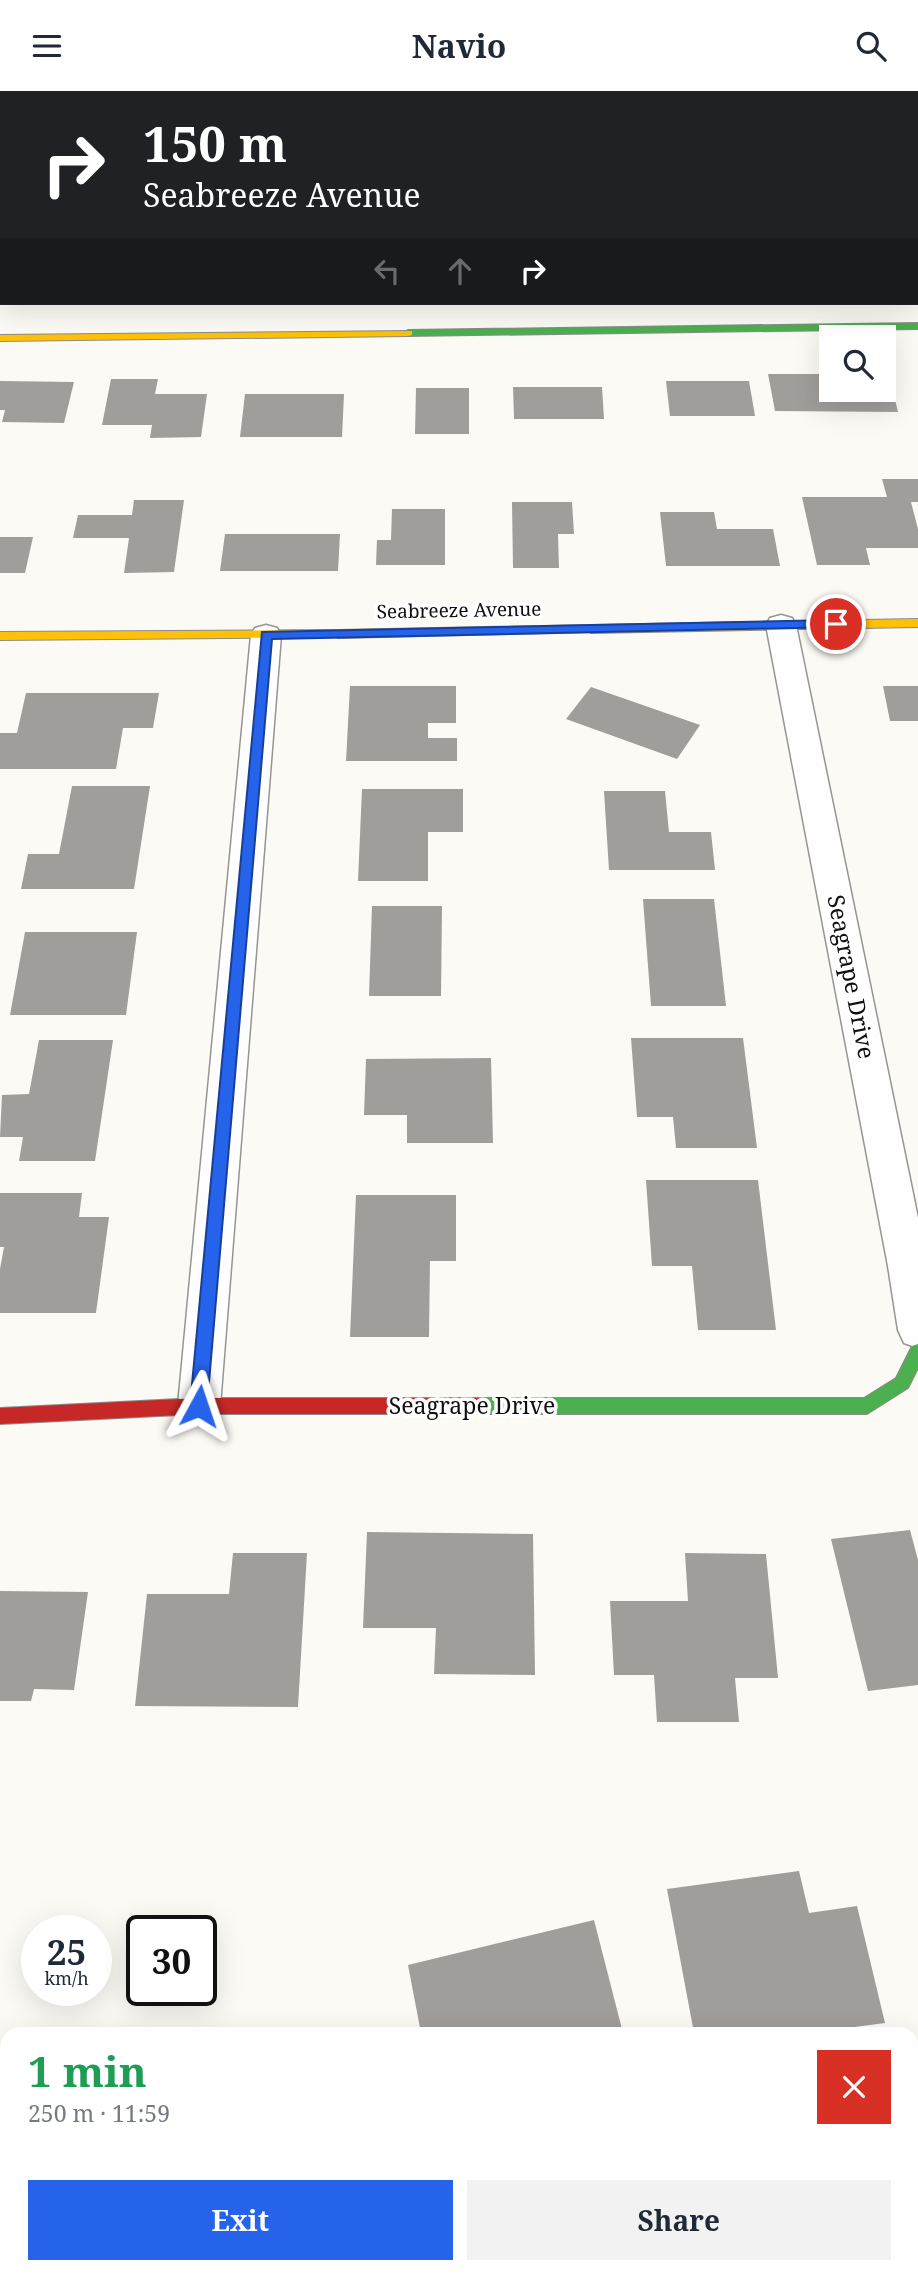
<!DOCTYPE html>
<meta charset="utf-8">
<style>
:root{--surface:#fff;--page:#f2f2f3;--text:#1f2937;--muted:#747a83;--accent:#2563eb}
body{margin:0;font-family:"Noto Serif",serif;background:var(--page);color:var(--text);height:100vh;display:flex;flex-direction:column;font-size:26px;white-space:nowrap}
*{box-sizing:border-box;margin:0}
p{font-size:23px;color:var(--muted)}
.icon{flex:none;width:38px;height:38px;fill:none;stroke:currentColor;stroke-width:2;stroke-linecap:round;stroke-linejoin:round}
.map{position:relative;flex:1;overflow:hidden}
.details{position:absolute;left:0px;top:1936px;width:919px;height:247px;display:flex;flex-direction:column;background:var(--surface);border-radius:21px 21px 0 0;box-shadow:0 7px 28px #0002}
.details>*{flex:none}
.guide{position:absolute;left:0px;top:0px;width:919px;height:214px;box-shadow:0 7px 28px #0002;background:#202124;color:#fff;overflow:hidden}
.tools{position:absolute;left:819px;top:234px;display:grid;gap:14px}
.tools a{display:grid;place-items:center;width:77px;height:77px;border-radius:0px;background:var(--surface);box-shadow:0 7px 28px #0002;font-size:35px}
.speed{position:absolute;left:21px;top:1824px;display:flex;gap:14px;font-size:35px;font-weight:700;text-align:center}
.speed>*{display:grid;place-content:center;width:91px;height:91px;border-radius:50%;background:var(--surface);box-shadow:0 7px 28px #0002;line-height:1}
.speed small{font-size:18px;font-weight:400}
.speed .limit{border:4px solid #111;border-radius:10px;background:#fff;color:#111}
.pin{position:absolute;display:grid;place-items:center;width:60px;height:60px;color:#fff;margin:-30px;border:4px solid #fff;border-radius:50%;box-shadow:0 2px 7px #0007}
.me{position:absolute;width:77px;margin:-38px;rotate:5deg;stroke-linejoin:round;filter:drop-shadow(0 0 5px #0008)}
.turn{display:flex;align-items:center;gap:24px;height:147px;padding:0 28px;font-size:32px}
.turn .icon{width:91px;height:91px;stroke-width:2.5}
.turn b{display:block;font-size:49px;line-height:60px}
.lanes{display:flex;align-items:center;height:66px;padding:0 28px;background:#0003;justify-content:center;gap:35px;direction:ltr}
.lanes .off{opacity:.35}
.round{display:grid;place-items:center;flex:none;width:74px;height:74px;border-radius:0px;background:var(--page)}
.overview{display:flex;align-items:center;justify-content:space-between;height:119px;padding:0 28px}
h1{font-size:42px;font-weight:700;line-height:52px;color:#1e9e55}
.cta{display:flex;gap:14px;margin-top:auto;padding:14px 28px}
.cta a{flex:1;height:80px;border-radius:0px;background:var(--accent);color:#fff;font-size:28px;font-weight:700;line-height:80px;text-align:center}
.cta a+a{background:var(--page);color:var(--text)}
header{display:flex;justify-content:space-between;align-items:center;height:91px;padding:0 28px;background:var(--surface);font-size:32px;font-weight:700}
.map>svg:first-child{display:block}
</style>
<header><svg class="icon" aria-label="menu" viewBox="0 0 24 24"><path d="M4 6h16M4 12h16M4 18h16"/></svg>Navio<svg class="icon" aria-label="search" viewBox="0 0 24 24"><circle cx="10" cy="10" r="6"/><path d="M15 15l6 6"/></svg></header>
<div class="map">
<svg width="918" height="2182" viewBox="0 0 918 2182">
<rect width="100%" height="100%" fill="#fcfaf5"/>
<g fill="#a09d9a">
<path d="M768 283H831V299H884V283H889L898 321 775 320Z"/>
<path d="M111 288H158L155 303H207L201 346 150 347 152 334H102Z"/>
<path d="M0 290 74 291 64 332 2 331 5 319H0Z"/>
<path d="M666 290H749L755 325H670Z"/>
<path d="M513 296H602L604 328H514Z"/>
<path d="M416 297H469V343H415Z"/>
<path d="M245 303H344L342 346H240Z"/>
<path d="M882 388H918V411H911L918 438V457H866L870 474H817L802 406H887Z"/>
<path d="M134 409H184L174 481 124 482 129 447H73L78 424H132Z"/>
<path d="M512 411H572L574 443H558L559 477H513Z"/>
<path d="M392 418H445V474H376L377 449H391Z"/>
<path d="M660 421H714L717 438H773L780 475H666Z"/>
<path d="M225 443H340L338 480H220Z"/>
<path d="M0 446H33L25 482H0Z"/>
<path d="M350 595H456V632H428V647H457V670H346Z"/>
<path d="M883 595H918V630H890Z"/>
<path d="M591 596 700 634 677 668 566 628Z"/>
<path d="M26 602H159L153 637H123L116 678H0V642H17Z"/>
<path d="M72 695H150L134 798H21L28 763H59Z"/>
<path d="M362 698H463V741H428V790H358Z"/>
<path d="M604 700H665L669 741H711L715 779H609Z"/>
<path d="M643 808H714L726 915H651Z"/>
<path d="M372 815H442L441 905H369Z"/>
<path d="M25 841H137L126 924H10Z"/>
<path d="M631 947H743L757 1057H676L673 1026H637Z"/>
<path d="M39 949H113L95 1070H19L23 1046H0L2 1004 29 1003Z"/>
<path d="M491 967 493 1052H407V1024H364L366 968Z"/>
<path d="M646 1089H758L776 1239H698L692 1175H652Z"/>
<path d="M0 1102H82L79 1126H109L96 1222H0V1178L4 1156H0Z"/>
<path d="M356 1104H456V1170H430L429 1246H350Z"/>
<path d="M910 1439 918 1469V1594L868 1600 831 1448Z"/>
<path d="M367 1441 533 1443 535 1584 434 1583 436 1537H363Z"/>
<path d="M233 1462H307L298 1616 135 1615 147 1503H229Z"/>
<path d="M685 1462 766 1463 778 1587H735L739 1631H657L654 1584H614L610 1510H688Z"/>
<path d="M0 1500 88 1501 74 1599 34 1598 31 1610H0Z"/>
<path d="M799 1780 809 1822 857 1815 885 1932 809 1942H694L667 1798Z"/>
<path d="M594 1829 623 1942H421L408 1874Z"/>
<path d="M7 2091V2175H51L54 2182H0V2096Z"/>
</g>
<g fill="none" stroke-linecap="round" stroke-linejoin="round">
<g stroke="#969593" stroke-width="3">
<g id="street">
<path d="M497 0H532L496 2Z"/>
<path d="M853 0H875L876 2H854Z"/>
<rect x="0" y="16" width="2" height="14"/>
<rect x="917" y="151" width="1" height="17"/>
<path d="M781 524 792 527 796 534 918 1127V1257L904 1252 898 1239 888 1175 766 534 770 527Z"/>
<path d="M266 534 277 537 281 544 220 1315 214 1328 199 1334 184 1328 178 1315 251 544 255 537Z"/>
</g>
</g>
<g stroke="#8c8b89" stroke-width="2">
<g id="fast">
<path d="M918 232V238L408 245 403 242 408 239Z"/>
<path d="M918 1253V1277L908 1297 867 1323H480L474 1320 471 1315 474 1310 480 1307H864L896 1287 912 1255Z"/>
</g>
</g>
<g stroke="#8c8b89" stroke-width="2">
<g id="slow">
<path d="M412 240V244L408 245 0 250V244Z"/>
<path d="M918 528V536L591 542 585 538 591 534Z"/>
<path d="M338 539 342 540V546L0 549V541Z"/>
</g>
</g>
<g stroke="#8c8b89" stroke-width="2">
<g id="jam">
<path d="M591 534 595 535V541L338 547 332 543 338 539Z"/>
<path d="M199 1307H480L486 1310 489 1315 486 1320 480 1323H199L0 1333V1317Z"/>
</g>
</g>
<use href="#street" fill="#fffefe" fill-rule="evenodd"/>
<use href="#fast" fill="#4caf50" fill-rule="evenodd"/>
<use href="#slow" fill="#ffc107" fill-rule="evenodd"/>
<use href="#jam" fill="#c62828" fill-rule="evenodd"/>
</g>
<path fill="#2563eb" stroke="#184099" stroke-width="2" d="M836 529 842 533 840 536 272 548 207 1315 205 1320 199 1323 192 1320 190 1315 262 541Z"/>
<g text-anchor="middle" stroke-width="7" stroke-linejoin="round" paint-order="stroke">
<g font-size="19" fill="#0f0f0f" stroke="#fff">
<text transform="translate(459 519) rotate(-1)" y="7">Seabreeze Avenue</text>
</g>
<g font-size="23" fill="#0f0f0f" stroke="#fff">
<text transform="translate(851 886) rotate(79)" y="8">Seagrape Drive</text>
<text x="472" y="1323">Seagrape Drive</text>
</g>
</g>
</svg>
<div class="tools">
<a><svg class="icon" aria-label="search" viewBox="0 0 24 24"><circle cx="10" cy="10" r="6"/><path d="M15 15l6 6"/></svg></a>
</div>
<div class="speed"><div>25<small>km/h</small></div><div class="limit">30</div></div>
<div class="pin" style="left:836px;top:533px;background:#d93025"><svg class="icon" aria-label="arrive" viewBox="0 0 24 24"><path d="M6 21V4h12l-3 4 3 4H6"/></svg></div>
<svg class="me" style="left:199px;top:1315px" viewBox="-20 -20 40 40"><path d="M0-17L14 15 0 8-14 15z" fill="#2563eb" stroke="#fff" stroke-width="4"/></svg>
<div class="guide">
<div class="turn"><svg class="icon" aria-label="right" viewBox="0 0 24 24"><path d="M7 20v-9h11M14 6l5 5-5 5"/></svg><div><b>150 m</b>Seabreeze Avenue</div></div>
<div class="lanes"><svg class="icon off" aria-label="left" viewBox="0 0 24 24"><path d="M17 20v-9H6M10 6l-5 5 5 5"/></svg><svg class="icon off" aria-label="ahead" viewBox="0 0 24 24"><path d="M12 20V5M6 11l6-6 6 6"/></svg><svg class="icon" aria-label="right" viewBox="0 0 24 24"><path d="M7 20v-9h11M14 6l5 5-5 5"/></svg></div>
</div>
<section class="details">
<div class="overview"><div><h1>1 min</h1><p>250 m · 11:59</p></div><a class="round" style="background:#d93025;color:#fff"><svg class="icon" aria-label="close" viewBox="0 0 24 24"><path d="M6 6l12 12M18 6L6 18"/></svg></a></div>
<div class="cta"><a>Exit</a><a>Share</a></div>
</section>
</div>
